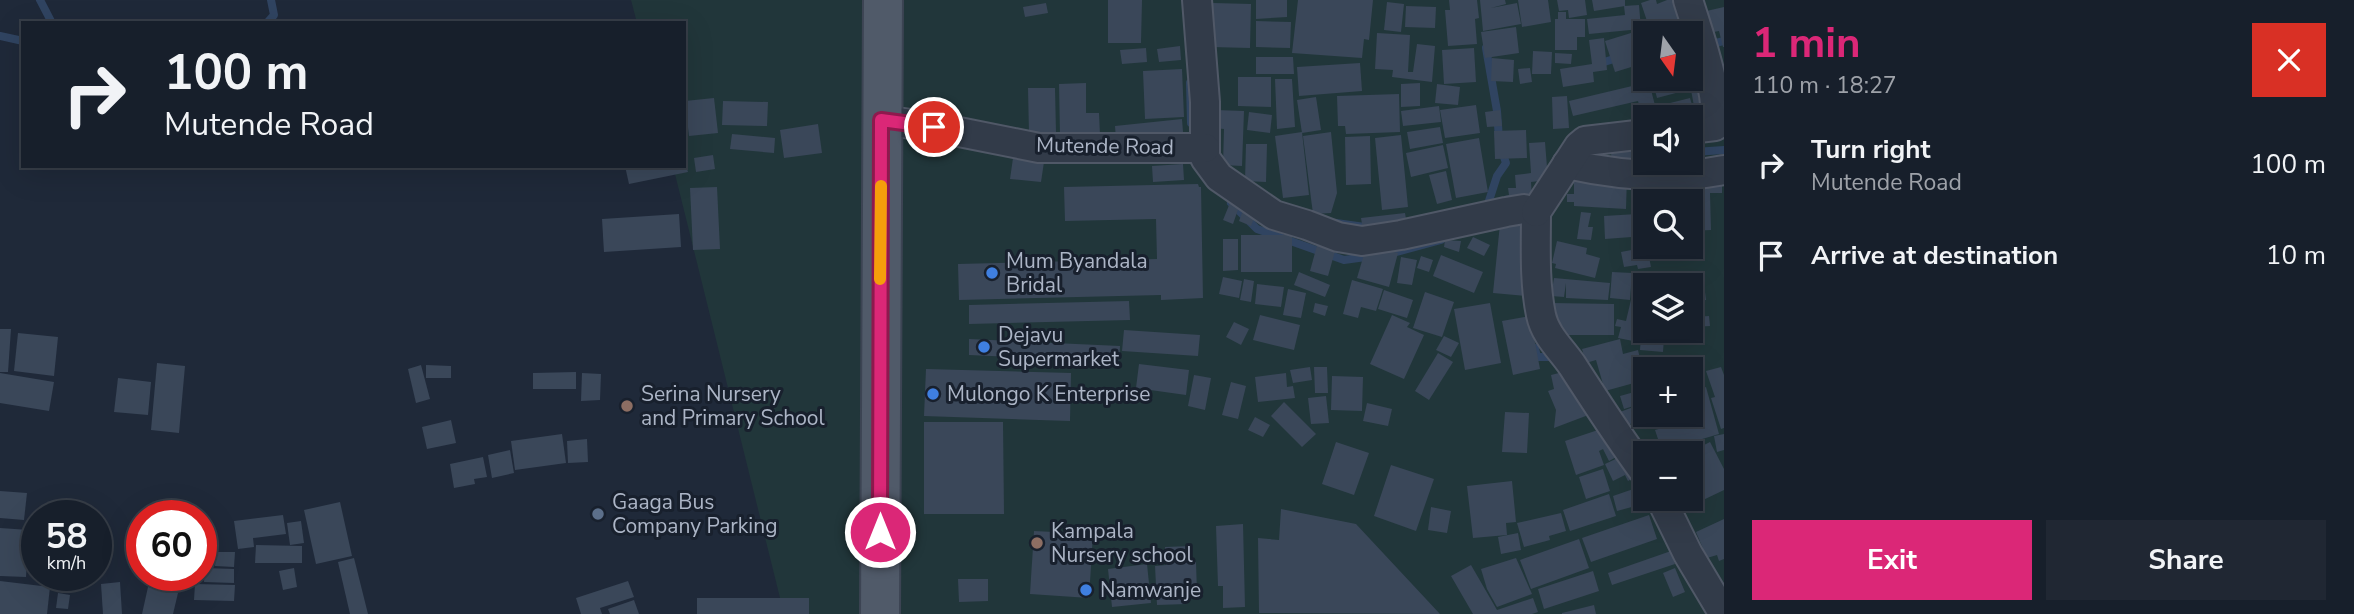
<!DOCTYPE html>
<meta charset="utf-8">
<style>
:root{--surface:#171f2b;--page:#202733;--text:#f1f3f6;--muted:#9ea2a9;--line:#363d47;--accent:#db2777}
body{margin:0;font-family:"Nunito Sans",sans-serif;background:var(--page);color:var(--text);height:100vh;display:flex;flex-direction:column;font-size:26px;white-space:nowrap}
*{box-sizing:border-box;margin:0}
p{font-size:23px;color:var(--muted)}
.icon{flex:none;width:38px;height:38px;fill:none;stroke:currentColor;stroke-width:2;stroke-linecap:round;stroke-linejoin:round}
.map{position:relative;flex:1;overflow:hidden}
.panel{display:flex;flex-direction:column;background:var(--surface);width:630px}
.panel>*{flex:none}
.top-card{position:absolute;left:21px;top:21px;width:665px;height:147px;border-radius:0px;box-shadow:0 7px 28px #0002,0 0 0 2px var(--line);background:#171f2b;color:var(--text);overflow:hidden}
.needle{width:46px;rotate:166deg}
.buttons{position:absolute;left:1633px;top:21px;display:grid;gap:14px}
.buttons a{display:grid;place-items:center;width:70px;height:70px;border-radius:0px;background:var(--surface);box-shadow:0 7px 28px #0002,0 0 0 2px var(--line);font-size:35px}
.speed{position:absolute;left:21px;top:500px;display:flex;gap:14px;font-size:35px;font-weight:700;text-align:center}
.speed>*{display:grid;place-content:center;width:91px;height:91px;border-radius:50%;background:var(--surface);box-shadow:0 7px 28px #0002,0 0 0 2px var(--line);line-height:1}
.speed small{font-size:18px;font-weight:400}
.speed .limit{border:10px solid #d22;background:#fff;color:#111}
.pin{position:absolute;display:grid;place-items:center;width:60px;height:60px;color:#fff;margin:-30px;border:4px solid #fff;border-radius:50%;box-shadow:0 2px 7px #0007}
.me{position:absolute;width:77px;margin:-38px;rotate:0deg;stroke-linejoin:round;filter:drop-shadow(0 0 5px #0008)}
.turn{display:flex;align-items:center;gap:24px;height:147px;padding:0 28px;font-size:32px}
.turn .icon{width:91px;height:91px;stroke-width:2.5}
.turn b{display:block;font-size:49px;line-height:60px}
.round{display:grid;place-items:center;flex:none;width:74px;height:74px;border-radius:0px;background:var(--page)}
.head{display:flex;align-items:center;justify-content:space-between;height:119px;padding:0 28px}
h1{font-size:42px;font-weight:700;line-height:52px;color:var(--accent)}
.button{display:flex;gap:14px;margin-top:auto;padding:14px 28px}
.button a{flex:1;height:80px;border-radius:0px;background:var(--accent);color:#fff;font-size:28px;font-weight:700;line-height:80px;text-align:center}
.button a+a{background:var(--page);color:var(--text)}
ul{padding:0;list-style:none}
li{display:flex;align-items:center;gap:21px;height:91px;padding:0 28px}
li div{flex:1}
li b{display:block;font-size:26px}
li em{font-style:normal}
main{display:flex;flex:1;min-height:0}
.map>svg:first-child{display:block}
</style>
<main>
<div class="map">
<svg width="1724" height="614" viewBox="0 0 1724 614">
<rect width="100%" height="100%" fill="#1f2939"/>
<path fill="#21363a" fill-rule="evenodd" d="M631 0H1724V614H784L673 166H684V23H637ZM1645 33H1690V79H1645ZM1645 117H1690V163H1645ZM1645 201H1690V247H1645ZM1645 285H1690V331H1645ZM1645 369H1690V415H1645ZM1645 453H1690V499H1645Z"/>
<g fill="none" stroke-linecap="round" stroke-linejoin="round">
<g stroke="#304461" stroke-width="8">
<path d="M40 0 52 23"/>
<path d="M267 23 274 15 271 0"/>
<path d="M0 36 23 41"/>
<path d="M1709 37 1716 43 1724 41"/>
<path d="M1486 48 1497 111 1499 139"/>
<path d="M1598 64 1645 49"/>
<path d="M1190 83 1191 123"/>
<path d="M1694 152 1724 150"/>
<path d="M1231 203 1257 229 1344 260 1373 256"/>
<path d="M1486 210 1497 176 1506 163 1502 151"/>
<path d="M1329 222 1372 228"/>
<path d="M1389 254 1441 240"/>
<path d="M1535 348 1537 357H1557"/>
</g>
</g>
<g fill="#3a4759">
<path d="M1108 0H1142L1141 43H1108Z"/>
<path d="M1256 0H1287V17L1256 19Z"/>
<path d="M1298 0H1373L1369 40 1364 39 1362 58 1292 53Z"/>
<path d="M1449 0H1477L1479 18 1475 19 1477 44 1448 46 1445 10H1450Z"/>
<path d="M1480 0H1505L1506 4 1491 8 1517 3 1521 24 1483 31Z"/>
<path d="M1518 0H1548L1551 22 1522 27Z"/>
<path d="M1557 0H1585L1587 15 1569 18 1568 10 1559 11Z"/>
<path d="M1592 0H1625V6L1594 11Z"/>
<path d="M1650 0H1656L1657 4 1667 0H1681L1685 33H1651L1641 3Z"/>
<path d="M1387 2 1404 4 1401 32 1384 30Z"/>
<path d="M1046 3 1048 13 1025 17 1023 7Z"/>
<path d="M1213 3 1251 4 1250 48 1211 47Z"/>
<path d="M1639 5 1641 29 1589 34 1587 19 1625 15 1624 6Z"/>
<path d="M1406 6 1436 7 1435 28 1405 27Z"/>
<path d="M1724 7V47H1723L1719 31 1708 33 1702 12Z"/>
<path d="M1558 12H1566V19H1585V37H1577V50H1555V19H1558Z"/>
<path d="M1256 21 1291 22 1290 48 1256 47Z"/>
<path d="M1516 27 1519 53 1485 58 1481 32Z"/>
<path d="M1377 33 1410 35 1408 72H1413L1417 44 1435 46 1432 82 1392 77 1393 70 1375 69Z"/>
<path d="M1631 33 1641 64 1615 72 1605 41Z"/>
<path d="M1604 38 1607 70 1593 72 1594 82 1563 87 1560 69 1592 64 1589 40Z"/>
<path d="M1180 46 1181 60 1159 62 1157 49Z"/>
<path d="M1146 48 1147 62 1122 64 1120 50Z"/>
<path d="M1474 48 1476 82 1444 84 1442 50Z"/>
<path d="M1533 51 1552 52 1551 74H1532Z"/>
<path d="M1555 53 1572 54 1571 64 1555 63Z"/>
<path d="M1256 57H1293L1294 74H1256Z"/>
<path d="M1492 58 1514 60 1513 82 1491 81Z"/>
<path d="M1360 63 1362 91 1299 96 1297 67Z"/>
<path d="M1530 68 1532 82 1520 84 1518 69Z"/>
<path d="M1182 69 1184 117 1145 119 1143 71Z"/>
<path d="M1238 77H1271V107L1238 106Z"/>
<path d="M1705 77 1714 118 1697 122 1691 90 1697 89 1694 79Z"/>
<path d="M1275 79H1292L1295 127 1277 129Z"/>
<path d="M1652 79H1688L1691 89 1657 98Z"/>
<path d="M1649 82 1658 117H1645V128L1638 101 1573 116 1569 101Z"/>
<path d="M1086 83V113H1099L1100 135 1060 136 1059 84Z"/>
<path d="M1420 83V106L1401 107V84Z"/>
<path d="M1437 84 1460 87 1458 105 1435 103Z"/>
<path d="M1028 88H1055L1056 133 1029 134Z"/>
<path d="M1399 94 1400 132 1346 134 1345 126H1338L1337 96Z"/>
<path d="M1567 96 1569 128 1553 129 1552 97Z"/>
<path d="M1316 97 1321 130 1302 133 1297 100Z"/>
<path d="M714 98 718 133 689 136 685 101Z"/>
<path d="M1690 98 1695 115 1669 117 1666 104Z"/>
<path d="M723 101 768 102 767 126 722 125Z"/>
<path d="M1476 105 1480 133 1445 138 1440 110Z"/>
<path d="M1439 106 1441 122 1403 126 1401 111Z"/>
<path d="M1215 110 1244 111 1242 166 1223 165 1224 129 1214 128Z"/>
<path d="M1500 110 1502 126 1487 127 1485 112Z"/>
<path d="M1249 112 1272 115 1270 133 1247 130Z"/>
<path d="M1182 119 1183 132 1116 139 1115 126Z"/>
<path d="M818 124 822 153 784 158 780 130Z"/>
<path d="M1440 127 1443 143 1410 149 1407 132Z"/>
<path d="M1526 130 1527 158 1495 159 1494 131Z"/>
<path d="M1302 132 1309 195 1283 198 1275 136Z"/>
<path d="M1331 132 1337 193 1331 213 1313 214 1303 136Z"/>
<path d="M732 134 775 138 774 153 730 149Z"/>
<path d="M1401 135 1408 207 1382 210 1375 138Z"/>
<path d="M1370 136 1371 184 1346 185 1345 137Z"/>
<path d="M1701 137 1703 168 1690 163V138Z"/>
<path d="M1479 138 1488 192 1456 198 1446 144Z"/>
<path d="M1545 142 1548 180 1531 182 1532 197 1505 208 1504 196 1509 195 1508 188H1516L1515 175 1531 173 1529 143Z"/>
<path d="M1246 144H1267L1266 182 1245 181Z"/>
<path d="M1443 145 1448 168 1411 177 1406 153Z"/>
<path d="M1645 149V163L1613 171 1611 153Z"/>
<path d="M713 155 715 169 696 172 694 158Z"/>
<path d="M1013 158 1044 162 1041 182 1010 179Z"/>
<path d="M1183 164 1184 180 1153 182 1152 166Z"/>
<path d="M625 166H686L688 172 629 184Z"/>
<path d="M1446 171 1452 200 1437 204 1429 175Z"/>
<path d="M1574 174 1627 176 1626 209 1574 206V202H1567V194H1574Z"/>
<path d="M1722 177V193H1710L1711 230 1690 231V201H1675V191L1683 190V178Z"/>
<path d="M1198 184 1199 187H1201L1203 298 1161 300V295L959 300 958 264 1157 259 1156 219 1065 221 1064 187Z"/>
<path d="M717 187 720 249 693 250 690 188Z"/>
<path d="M1232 198 1241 201 1233 224 1223 220Z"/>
<path d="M1244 208 1256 213 1251 226 1239 221Z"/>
<path d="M1581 212 1591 213 1588 227H1593L1591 240 1577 239Z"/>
<path d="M1405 213 1408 231 1363 230 1361 218Z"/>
<path d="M679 214 681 247 604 252 602 219Z"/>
<path d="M1501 214 1534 217 1526 296 1493 293Z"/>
<path d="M1637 214V221L1645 220V236L1605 239 1604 216Z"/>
<path d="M1321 231 1339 237 1328 276 1310 271Z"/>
<rect x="1241" y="235" width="51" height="37"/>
<path d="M1473 237 1490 245 1484 256 1467 248Z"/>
<path d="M1223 239H1238V270L1223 271Z"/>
<path d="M1445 240 1461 241 1459 252 1444 247Z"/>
<path d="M1557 241 1587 248 1586 254 1600 258 1595 278 1555 268 1556 264 1552 263Z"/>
<path d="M1367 244 1398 253 1389 287 1357 278Z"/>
<path d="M1647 247 1651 267 1638 269 1637 265 1624 267 1621 252Z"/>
<path d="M1441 255 1483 272 1474 293 1433 276Z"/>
<path d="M1421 256 1433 260 1429 272 1417 268Z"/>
<path d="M1401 257 1417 260 1412 285 1397 283Z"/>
<path d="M1299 272 1330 285 1325 297 1294 285Z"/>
<path d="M1612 272 1632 273 1630 300 1610 298Z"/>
<path d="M1703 276 1706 300 1690 302V285H1674V280Z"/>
<path d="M1223 277 1242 281 1239 298 1219 294Z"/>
<path d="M1554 278 1610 283 1608 300 1566 298V283L1564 297 1551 296Z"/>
<path d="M1244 279 1254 281 1251 302 1240 300Z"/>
<path d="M1352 280 1383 289 1376 311 1361 307 1358 318 1343 314Z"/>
<path d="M1257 284 1284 287 1281 307 1255 304Z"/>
<path d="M1634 287 1645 290V312L1638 342 1618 338 1621 327 1615 326 1617 319 1626 321Z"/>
<path d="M1288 289 1306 293 1301 318 1283 315Z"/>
<path d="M1384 290 1413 300 1407 318 1378 309Z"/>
<path d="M1425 292 1454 302 1442 337 1413 328Z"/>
<path d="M1129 301 1130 320 969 324V305Z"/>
<path d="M1315 303 1328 306 1325 316 1313 312Z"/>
<path d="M1490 303 1501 363 1465 370 1454 309Z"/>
<path d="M1551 303 1614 304V335H1560L1551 328Z"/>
<path d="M1260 315 1300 325 1294 350 1253 340Z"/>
<path d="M1392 315 1410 323 1407 327 1424 335 1404 379 1370 364Z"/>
<path d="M1530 316 1540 369 1513 375 1502 321Z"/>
<path d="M1709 316 1710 326 1694 327 1693 317Z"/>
<path d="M1234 322 1249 329 1241 345 1226 337Z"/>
<path d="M0 329H11L8 372H0Z"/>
<path d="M1124 330 1200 335 1198 356 1122 351Z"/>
<path d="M18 333 58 337 54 376 14 371Z"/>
<path d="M1444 336 1459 343 1451 357 1436 350Z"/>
<path d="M1641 336 1664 338 1663 352 1640 350Z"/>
<path d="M969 339 1120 346 1119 362 969 355Z"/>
<path d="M1620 339 1623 354 1638 350 1645 380 1605 391 1596 360 1586 363 1582 349Z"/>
<path d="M1438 353 1453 362 1429 400 1415 391Z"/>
<path d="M157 363 185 366 179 433 151 430Z"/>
<path d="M1139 364 1189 370 1186 395 1136 388Z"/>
<path d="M421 365 430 399 416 403 408 369Z"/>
<path d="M426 365 451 366V378H426Z"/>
<path d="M1310 367 1312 380 1293 383 1290 370Z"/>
<path d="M1314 367H1327L1328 393H1315Z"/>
<path d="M1721 367 1724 375V428L1721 429 1711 398 1715 397 1706 371Z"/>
<path d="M926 369 1071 373 1070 421 924 416Z"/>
<path d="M576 372V389H533V373Z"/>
<path d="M1563 372 1591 414 1554 428 1556 410 1548 391 1554 389 1551 375Z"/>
<path d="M0 373 54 382 49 411 0 403Z"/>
<path d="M582 373 601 374 600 400 581 401Z"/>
<path d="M1286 373 1287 387 1293 386 1295 398 1258 402 1255 377Z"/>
<path d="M1194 375 1211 378 1205 410 1188 406Z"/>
<path d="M1332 376 1363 377 1362 411 1331 410Z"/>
<path d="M118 378 151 382 148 415 114 412Z"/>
<path d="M1231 382 1246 386 1238 419 1222 415Z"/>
<path d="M1706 387 1719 434 1662 451 1655 430 1662 428 1660 420 1675 415H1690V392Z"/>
<path d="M1645 389V406L1638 408 1637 405 1624 409 1620 396Z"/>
<path d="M1326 396 1329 423 1311 424 1308 398Z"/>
<path d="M1284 402 1316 434 1302 447 1271 416Z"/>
<path d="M1367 403 1392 409 1388 426 1363 421Z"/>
<path d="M1636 406 1641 420 1625 426 1620 412Z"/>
<path d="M1505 412 1529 413 1527 453 1502 452Z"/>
<path d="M1255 417 1270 425 1263 437 1248 430Z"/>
<path d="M451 420 456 443 427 449 422 427Z"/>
<path d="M924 422H1003L1004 514H924Z"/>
<path d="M1604 428 1620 455 1609 461 1603 449 1599 451 1604 465 1576 475 1565 441Z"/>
<path d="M562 434 566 463 515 470 511 441Z"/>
<path d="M1724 434V450L1717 452 1714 436Z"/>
<path d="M587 439 588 462 568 463 567 441Z"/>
<path d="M1336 442 1369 453 1354 495 1322 484Z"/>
<path d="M1710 442 1724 469V490L1701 501 1699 496 1696 497 1691 485 1693 484 1690 479V452Z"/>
<path d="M510 450 514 473 492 478 488 455Z"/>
<path d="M1624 455 1639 475 1628 481 1625 475 1613 481 1605 464Z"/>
<path d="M483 457 487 477 474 479 475 484 454 488 450 464Z"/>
<path d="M1391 465 1434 479 1416 531 1374 516Z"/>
<path d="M1603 469 1610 491 1586 499 1579 477Z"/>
<path d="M1512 481 1516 522 1506 523 1507 535 1473 538 1467 486Z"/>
<path d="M1645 485V499H1652L1654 506 1642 509 1638 497 1639 505 1617 511 1613 496Z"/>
<path d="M0 491 27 493 24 520 0 518Z"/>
<path d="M1609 494 1616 516 1570 531 1563 510Z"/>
<path d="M340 502 352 556 316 564 304 510Z"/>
<path d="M1431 507 1451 511 1447 533 1428 530Z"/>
<path d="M1281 509 1356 524 1440 614 1259 613 1258 538 1279 540Z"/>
<path d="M1561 513 1566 531 1549 536 1550 540 1524 547 1517 523Z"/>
<path d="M283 515 286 534 253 538 254 547 238 549 234 521Z"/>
<path d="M1649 515 1657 539 1591 562 1582 538Z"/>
<path d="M1724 519V559L1719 561 1717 555 1707 558 1696 532Z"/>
<path d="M301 521 304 543 290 545 287 523Z"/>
<path d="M1243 524 1245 607 1223 608V586H1218L1216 526Z"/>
<path d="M0 528 29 530 26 577 0 576Z"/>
<path d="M1034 531 1093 534 1089 598 1030 594Z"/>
<path d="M1518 533 1521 550 1501 554 1498 537Z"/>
<path d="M1579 539 1589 568 1531 589 1520 560Z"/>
<path d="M256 545 302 546V563H255Z"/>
<path d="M1191 546V562H1196L1197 593H1187V604L1157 605 1155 566 1166 565 1165 547Z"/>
<path d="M1671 551 1675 564 1612 585 1608 573Z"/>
<path d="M216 552H235L234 567 215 566Z"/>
<path d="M354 558 368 614H350L338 562Z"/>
<path d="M1516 558 1532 594 1497 607 1487 589 1481 569Z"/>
<path d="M1147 564 1151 603 1112 607 1108 569Z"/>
<path d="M1471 565 1497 610 1533 598 1538 612 1532 614H1473L1451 576Z"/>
<path d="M205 568 234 569V583L204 582Z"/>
<path d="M294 568 297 587 283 590 279 571Z"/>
<path d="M1675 568 1685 592 1673 597 1663 573Z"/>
<path d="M1593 571 1599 591 1544 609 1538 589Z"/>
<path d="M166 576H185L182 588 164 584Z"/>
<path d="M958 579H988V601L959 602Z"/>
<path d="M0 581 50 587 47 614H0Z"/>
<path d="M628 581 634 597 600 608 602 614H581L576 598Z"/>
<path d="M120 582 122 614H103L101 584Z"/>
<path d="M195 584 235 585 234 601 194 600Z"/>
<path d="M148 587 178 593 173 614H142Z"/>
<path d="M58 593 70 595 68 609 56 608Z"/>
<rect x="697" y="598" width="112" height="16"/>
<path d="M634 600 639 614H610L608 609Z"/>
<path d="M1594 605 1596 614H1562V613Z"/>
</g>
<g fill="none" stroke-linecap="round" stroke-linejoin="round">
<g stroke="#505867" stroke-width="32">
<g id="minor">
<path d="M1197 0 1205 102V158L1219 177 1274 215 1307 225 1338 237 1362 241 1401 235 1506 212 1524 209 1536 212C1536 246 1534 281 1541 315 1545 335 1561 349 1572 365 1596 402 1619 438 1645 473"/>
<path d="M1688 0C1698 32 1720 94 1715 126L1690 129"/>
<path d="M881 120 934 127 1039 148H1205"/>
<path d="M1567 164C1617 175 1673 180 1724 170"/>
<path d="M1536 212 1579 146 1585 141 1645 134"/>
<path d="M1661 499 1688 554 1722 611 1724 610"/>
</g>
</g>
<g stroke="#3c4453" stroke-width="42">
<path id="primary" d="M880 614 883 0"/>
</g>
<use href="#minor" stroke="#323b49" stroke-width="28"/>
<use href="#primary" stroke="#505a69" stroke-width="38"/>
</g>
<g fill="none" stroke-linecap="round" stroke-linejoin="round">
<g stroke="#8e194d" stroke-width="18">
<path id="route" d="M880 532 881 120 934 127"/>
</g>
<use href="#route" stroke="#db2777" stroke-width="12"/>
<path stroke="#f59e0b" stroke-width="12" d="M880 279 881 186"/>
</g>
<g fill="#3f7fe0" stroke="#18202d" stroke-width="2.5">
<circle cx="992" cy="273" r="7"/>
<circle cx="984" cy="347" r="7"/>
<circle cx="933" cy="394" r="7"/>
<circle cx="1086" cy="590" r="7"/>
</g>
<g fill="#8d6e63" stroke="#18202d" stroke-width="2.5">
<circle cx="627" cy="406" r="7"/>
<circle cx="1037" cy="543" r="7"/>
</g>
<circle fill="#5c6f8a" stroke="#18202d" stroke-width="2.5" cx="598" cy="514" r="7"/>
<g text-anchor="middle" stroke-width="6" stroke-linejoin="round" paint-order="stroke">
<g font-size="21" fill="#acb5c6" stroke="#18202d">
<text transform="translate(1105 146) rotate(1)" y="7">Mutende Road</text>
</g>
<g font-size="21" fill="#acb5c6" stroke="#18202d" text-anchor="start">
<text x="1006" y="268">Mum Byandala<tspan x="1006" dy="24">Bridal</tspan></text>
<text x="998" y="342">Dejavu<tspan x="998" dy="24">Supermarket</tspan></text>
<text x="641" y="401">Serina Nursery<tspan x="641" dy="24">and Primary School</tspan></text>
<text x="947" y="401">Mulongo K Enterprise</text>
<text x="612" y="509">Gaaga Bus<tspan x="612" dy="24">Company Parking</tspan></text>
<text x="1051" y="538">Kampala<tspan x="1051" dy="24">Nursery school</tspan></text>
<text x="1100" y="597">Namwanje</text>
</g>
</g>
</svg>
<div class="buttons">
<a><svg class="needle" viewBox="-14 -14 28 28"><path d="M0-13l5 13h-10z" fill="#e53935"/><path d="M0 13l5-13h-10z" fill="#9ea2a9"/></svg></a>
<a><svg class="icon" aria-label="sound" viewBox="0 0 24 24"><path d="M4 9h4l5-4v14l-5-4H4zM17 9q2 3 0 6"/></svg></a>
<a><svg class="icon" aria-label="search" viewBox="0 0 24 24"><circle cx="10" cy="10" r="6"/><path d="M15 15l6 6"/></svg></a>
<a><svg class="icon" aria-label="layers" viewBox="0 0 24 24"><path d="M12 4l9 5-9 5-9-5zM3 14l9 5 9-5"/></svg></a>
<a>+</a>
<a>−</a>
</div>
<div class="speed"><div>58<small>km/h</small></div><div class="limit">60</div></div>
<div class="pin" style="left:934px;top:127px;background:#d93025"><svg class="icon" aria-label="arrive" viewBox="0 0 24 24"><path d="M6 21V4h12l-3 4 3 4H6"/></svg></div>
<svg class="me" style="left:880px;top:532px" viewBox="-20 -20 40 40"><circle r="17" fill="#db2777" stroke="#fff" stroke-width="3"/><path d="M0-11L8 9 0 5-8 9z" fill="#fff"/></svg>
<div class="top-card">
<div class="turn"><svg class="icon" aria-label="right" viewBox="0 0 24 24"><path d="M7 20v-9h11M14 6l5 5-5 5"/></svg><div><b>100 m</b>Mutende Road</div></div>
</div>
</div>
<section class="panel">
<div class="head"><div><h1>1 min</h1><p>110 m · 18:27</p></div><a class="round" style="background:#d93025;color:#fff"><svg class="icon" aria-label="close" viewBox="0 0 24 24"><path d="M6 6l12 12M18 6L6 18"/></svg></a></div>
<ul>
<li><svg class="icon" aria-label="right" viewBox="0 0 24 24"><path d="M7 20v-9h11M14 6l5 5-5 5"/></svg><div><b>Turn right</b><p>Mutende Road</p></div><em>100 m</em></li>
<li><svg class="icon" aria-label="arrive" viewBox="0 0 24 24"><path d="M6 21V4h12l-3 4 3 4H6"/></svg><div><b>Arrive at destination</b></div><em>10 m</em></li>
</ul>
<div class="button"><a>Exit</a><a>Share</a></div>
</section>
</main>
